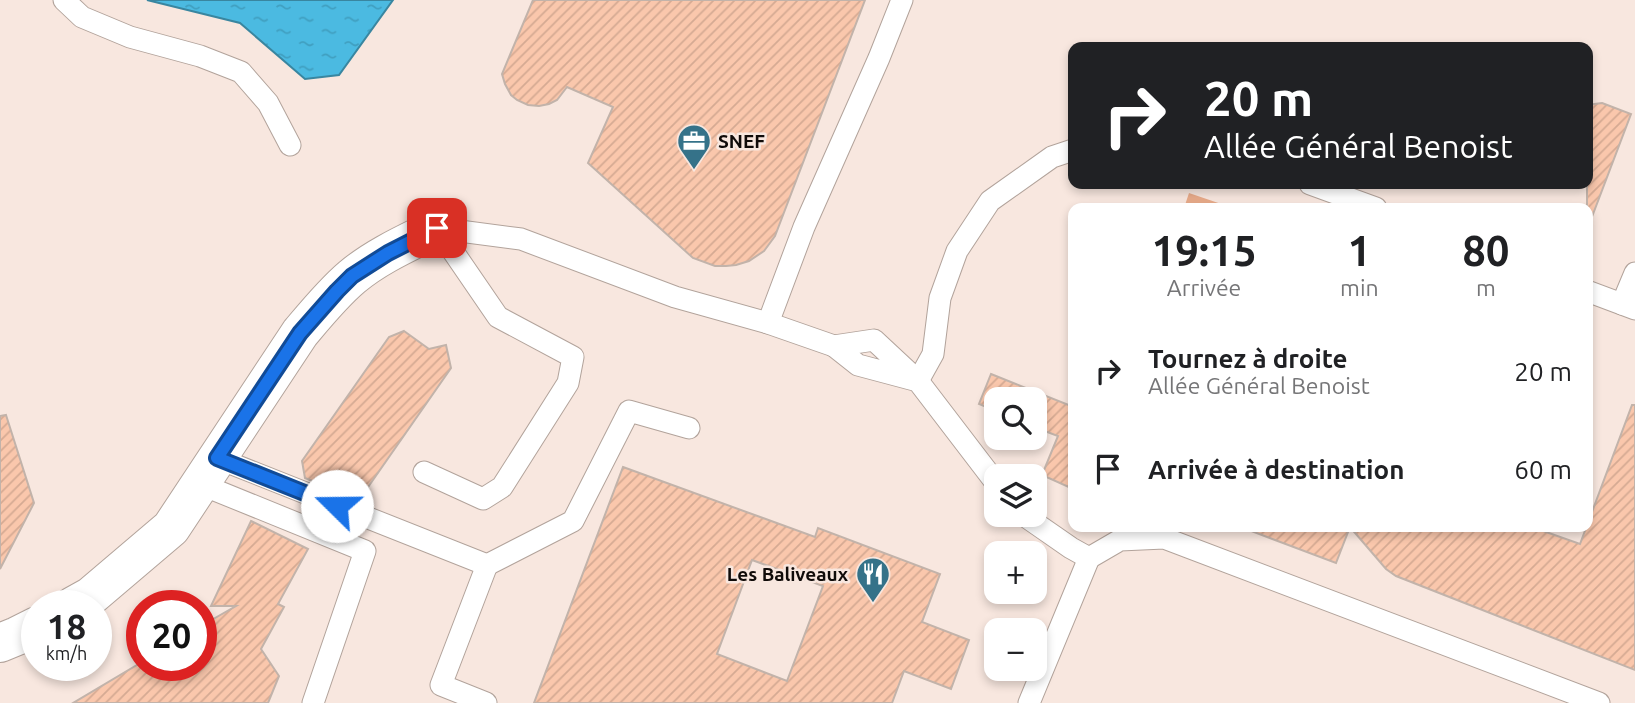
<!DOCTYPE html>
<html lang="fr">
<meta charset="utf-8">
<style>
:root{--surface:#fff;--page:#f6f6f6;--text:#202124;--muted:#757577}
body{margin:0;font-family:Ubuntu,sans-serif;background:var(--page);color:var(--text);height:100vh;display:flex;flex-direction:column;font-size:26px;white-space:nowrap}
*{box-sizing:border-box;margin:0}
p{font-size:23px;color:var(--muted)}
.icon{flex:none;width:38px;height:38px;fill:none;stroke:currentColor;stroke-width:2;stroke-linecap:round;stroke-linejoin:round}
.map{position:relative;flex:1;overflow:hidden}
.panel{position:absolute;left:1068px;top:203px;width:525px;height:329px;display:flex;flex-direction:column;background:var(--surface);border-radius:14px;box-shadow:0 4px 10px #0003}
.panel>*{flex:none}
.guide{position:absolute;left:1068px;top:42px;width:525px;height:147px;border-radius:14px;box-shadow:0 4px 10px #0003;background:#202124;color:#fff;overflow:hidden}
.tools{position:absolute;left:984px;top:387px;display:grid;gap:14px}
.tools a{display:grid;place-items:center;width:63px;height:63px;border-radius:14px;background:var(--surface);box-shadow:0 4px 10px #0003;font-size:35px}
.speed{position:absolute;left:21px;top:590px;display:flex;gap:14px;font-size:35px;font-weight:700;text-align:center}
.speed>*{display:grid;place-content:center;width:91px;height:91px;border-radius:50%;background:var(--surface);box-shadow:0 4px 10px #0003;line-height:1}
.speed small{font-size:18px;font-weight:400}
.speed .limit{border:10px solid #d22;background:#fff;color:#111}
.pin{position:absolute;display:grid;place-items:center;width:60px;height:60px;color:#fff;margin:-30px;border-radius:14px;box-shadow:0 4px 10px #0006}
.me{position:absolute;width:77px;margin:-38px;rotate:292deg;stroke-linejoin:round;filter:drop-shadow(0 0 5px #0008)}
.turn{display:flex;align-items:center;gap:24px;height:147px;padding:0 21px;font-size:32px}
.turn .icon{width:91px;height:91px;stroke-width:2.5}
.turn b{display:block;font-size:49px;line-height:60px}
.eta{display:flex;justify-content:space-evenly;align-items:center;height:119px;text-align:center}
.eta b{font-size:42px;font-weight:700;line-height:49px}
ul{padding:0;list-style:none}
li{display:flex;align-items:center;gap:21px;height:98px;padding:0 21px}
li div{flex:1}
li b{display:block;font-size:26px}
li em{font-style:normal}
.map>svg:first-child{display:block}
</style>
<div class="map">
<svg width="1635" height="703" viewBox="0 0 1635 703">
<defs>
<pattern id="water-ripples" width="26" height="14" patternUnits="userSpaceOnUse" patternTransform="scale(1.75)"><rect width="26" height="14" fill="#4bbae1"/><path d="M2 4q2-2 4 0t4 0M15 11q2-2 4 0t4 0" fill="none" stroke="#409fc0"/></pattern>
<pattern id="building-hatch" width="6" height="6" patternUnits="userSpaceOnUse" patternTransform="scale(1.75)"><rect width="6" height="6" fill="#fac7ac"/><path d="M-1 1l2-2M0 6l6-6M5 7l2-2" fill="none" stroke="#d5aa93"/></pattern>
</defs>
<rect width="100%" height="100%" fill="#f8e7df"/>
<path fill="#e8ab8a" d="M1189 193 1233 208H1184Z"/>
<path fill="url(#water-ripples)" stroke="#3986a0" stroke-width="2" d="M147 0H393L339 75 305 79 240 23Z"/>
<g fill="url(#building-hatch)" stroke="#c2b3aa" stroke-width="2" fill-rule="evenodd">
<path d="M533 0H865L775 236 764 251 749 261 736 265 726 266H715L693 258 588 163 613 107 567 87 557 100 549 104 539 106 528 105 517 100 511 95 505 84 502 74Z"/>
<path d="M1602 103 1631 114 1590 222H1587V105Z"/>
<path d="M404 331 429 349 446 345 451 368 359 500 305 478 302 461 389 337Z"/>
<path d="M991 374 1071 406 1073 403V489L1042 475 1058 436 1034 427V399H996V411L979 404Z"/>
<path d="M1632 405H1635V670L1396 576 1386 569 1350 527 1336 563 1246 529 1247 527H1532L1580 544Z"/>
<path d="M6 415 34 503 0 569V416Z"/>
<path d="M623 467 815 537 818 528 940 574 922 622 969 640 951 689 904 671 892 703H534ZM752 560 823 586 787 681 717 654Z"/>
<path d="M251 521 308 549 278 604 284 607 261 649 279 676 268 703H73L137 665H201V626L236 606H211Z"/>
</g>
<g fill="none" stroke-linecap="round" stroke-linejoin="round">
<g stroke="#b2a39b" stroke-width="23">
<g id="service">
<path d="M64 0 82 17 130 37 200 56 241 72 268 103 290 145"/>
<path d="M1310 184 1376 208"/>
<path d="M437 228 521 239 675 297 768 323 834 346"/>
<path d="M1587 291 1635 309"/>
<path d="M1622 304 1635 273"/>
<path d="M768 323 804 227 879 58 902 0"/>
<path d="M918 381 858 365 834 346 874 340 918 381 996 483"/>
<path d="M918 381 933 354 940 298 957 251 990 201 1052 157 1073 150"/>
<path d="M217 458 487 565 573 521 629 411 689 428"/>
<path d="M424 472 483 499 502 487 568 383 573 357 498 317 437 228"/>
<path d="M200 484 365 551 313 703"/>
<path d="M1022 514 1071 548 1089 558 1120 540 1164 538 1599 703"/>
<path d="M486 703 441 685 487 565"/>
<path d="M1029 703 1089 558"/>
</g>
</g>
<g stroke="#b2a39b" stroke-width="40">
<g id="minor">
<path d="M73 606 91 596 171 528 300 333C316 314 333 293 352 277 377 256 409 242 437 228"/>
<path d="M0 643 17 636 37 626"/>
</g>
</g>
<use href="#service" stroke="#fff" stroke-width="21"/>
<use href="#minor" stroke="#fff" stroke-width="38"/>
</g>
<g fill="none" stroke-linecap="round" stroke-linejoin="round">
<g stroke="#114b97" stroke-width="18">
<path id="route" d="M337 506 217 458 300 333 337 291 352 276 388 253 437 228"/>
</g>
<use href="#route" stroke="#1a73e8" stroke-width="12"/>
</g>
<defs>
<g id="office-pin" transform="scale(1.75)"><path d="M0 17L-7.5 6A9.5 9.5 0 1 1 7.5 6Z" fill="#357289" stroke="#f8e7df"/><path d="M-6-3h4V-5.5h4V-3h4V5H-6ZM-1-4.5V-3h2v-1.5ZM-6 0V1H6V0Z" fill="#fff"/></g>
<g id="restaurant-pin" transform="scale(1.75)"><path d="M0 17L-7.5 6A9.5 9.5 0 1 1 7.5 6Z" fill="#357289" stroke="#f8e7df"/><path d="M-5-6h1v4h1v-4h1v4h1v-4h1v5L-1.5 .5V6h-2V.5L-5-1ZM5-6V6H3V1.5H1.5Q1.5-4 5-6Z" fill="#fff"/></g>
</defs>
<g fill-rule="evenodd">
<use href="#office-pin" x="694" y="141"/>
<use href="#restaurant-pin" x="873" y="574"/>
</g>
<g text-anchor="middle" stroke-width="5" stroke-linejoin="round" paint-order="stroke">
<g font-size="19" font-weight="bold" fill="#100b09" stroke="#f8e7df" text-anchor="start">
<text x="718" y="148">SNEF</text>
<text x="848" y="581" text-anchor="end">Les Baliveaux</text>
</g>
</g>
</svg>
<div class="tools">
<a><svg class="icon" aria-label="search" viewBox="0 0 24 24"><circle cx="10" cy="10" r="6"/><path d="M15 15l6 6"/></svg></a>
<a><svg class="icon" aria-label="layers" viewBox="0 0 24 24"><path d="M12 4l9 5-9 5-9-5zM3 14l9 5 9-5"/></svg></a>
<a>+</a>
<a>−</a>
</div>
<div class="speed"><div>18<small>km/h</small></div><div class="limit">20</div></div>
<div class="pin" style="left:437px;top:228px;background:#d93025"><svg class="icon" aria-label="arrive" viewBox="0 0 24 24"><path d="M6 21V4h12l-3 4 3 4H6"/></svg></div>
<svg class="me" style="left:337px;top:506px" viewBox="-20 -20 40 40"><circle r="19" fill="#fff"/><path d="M0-13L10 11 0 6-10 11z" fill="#1a73e8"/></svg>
<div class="guide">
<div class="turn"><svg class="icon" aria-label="right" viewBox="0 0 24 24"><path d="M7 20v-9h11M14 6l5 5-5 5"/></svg><div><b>20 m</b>Allée Général Benoist</div></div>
</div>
<section class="panel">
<div class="eta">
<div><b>19:15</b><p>Arrivée</p></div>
<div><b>1</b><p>min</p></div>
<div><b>80</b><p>m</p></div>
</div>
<ul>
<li><svg class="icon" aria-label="right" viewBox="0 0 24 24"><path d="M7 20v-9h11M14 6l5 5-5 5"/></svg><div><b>Tournez à droite</b><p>Allée Général Benoist</p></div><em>20 m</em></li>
<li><svg class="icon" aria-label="arrive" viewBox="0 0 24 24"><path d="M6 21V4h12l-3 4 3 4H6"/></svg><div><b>Arrivée à destination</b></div><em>60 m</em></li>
</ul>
</section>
</div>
